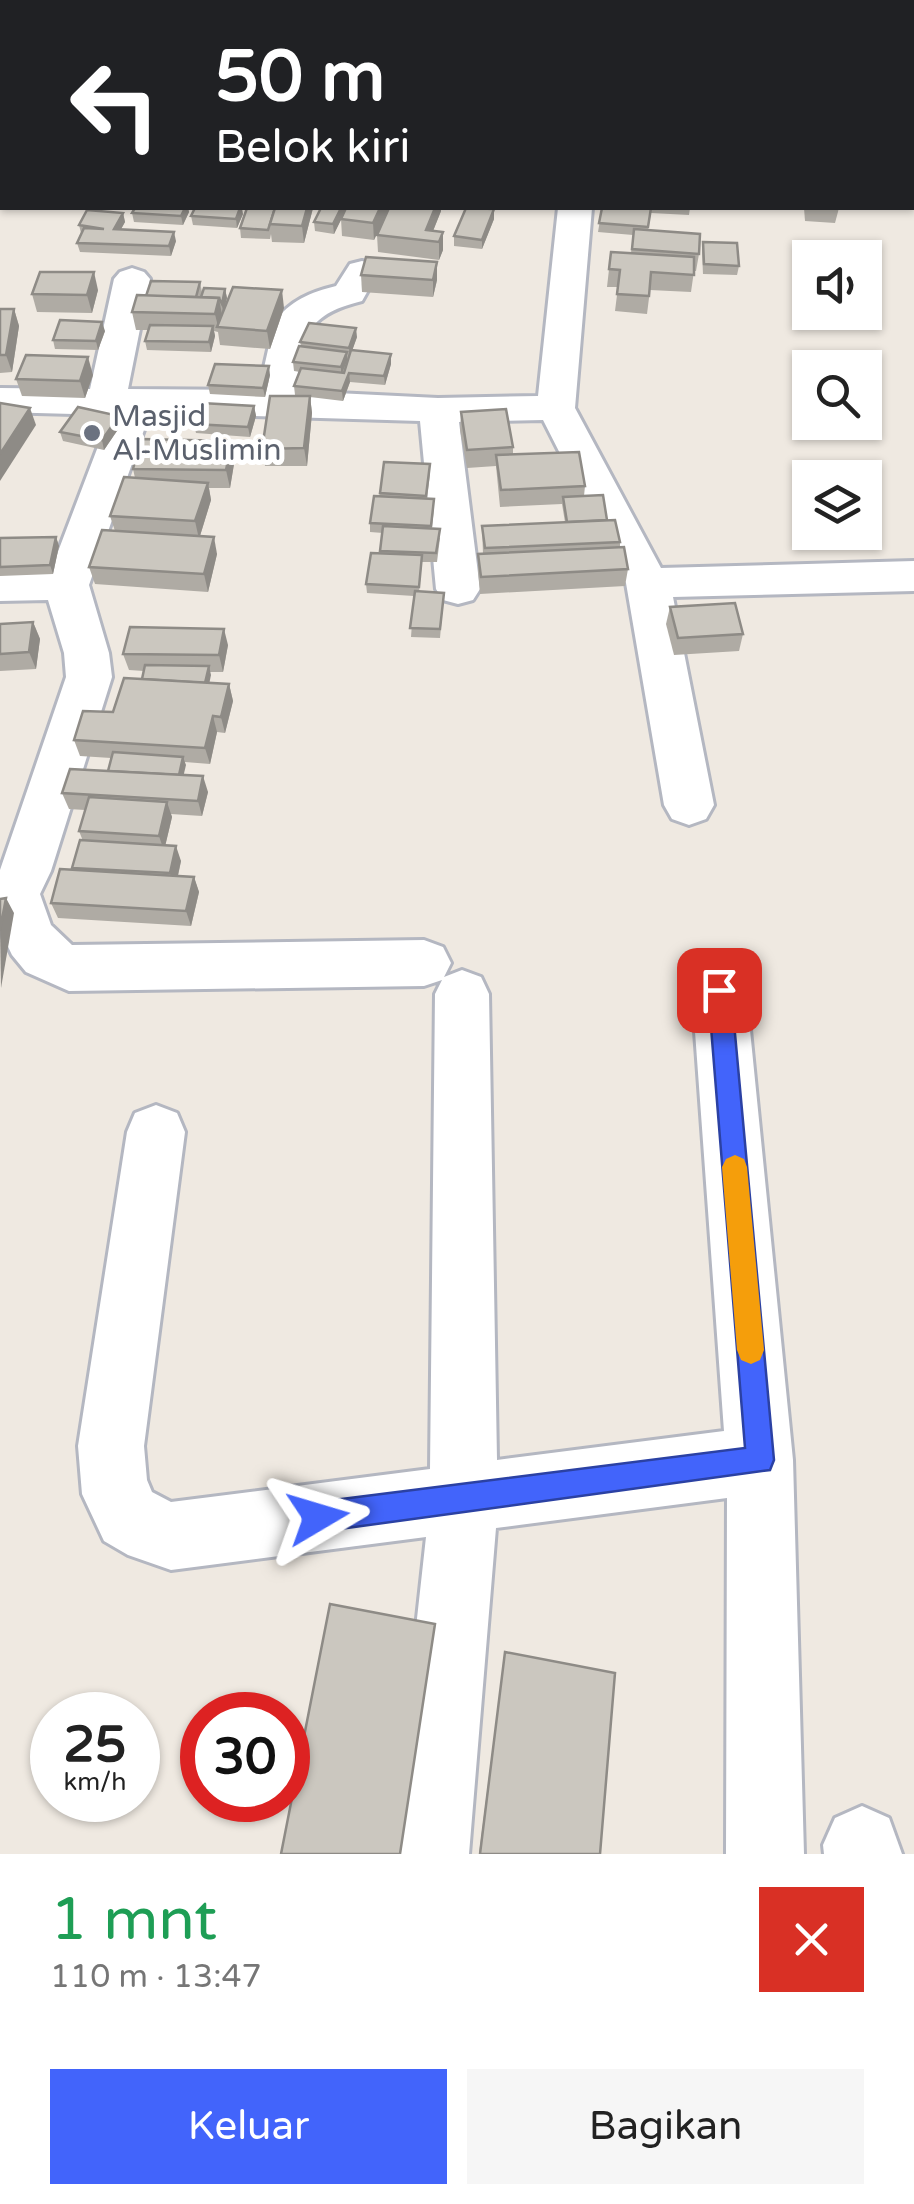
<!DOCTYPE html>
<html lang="id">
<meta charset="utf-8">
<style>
:root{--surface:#fff;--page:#f6f6f6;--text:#222;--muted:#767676;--accent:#4264fb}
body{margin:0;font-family:"Varela Round",sans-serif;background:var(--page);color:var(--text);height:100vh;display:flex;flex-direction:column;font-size:38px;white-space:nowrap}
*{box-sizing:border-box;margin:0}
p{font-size:32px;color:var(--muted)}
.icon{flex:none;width:55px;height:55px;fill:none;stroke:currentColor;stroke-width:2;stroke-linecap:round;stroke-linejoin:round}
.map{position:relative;height:1854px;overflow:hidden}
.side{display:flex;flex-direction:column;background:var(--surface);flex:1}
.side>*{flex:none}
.guide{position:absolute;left:0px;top:0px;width:915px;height:210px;box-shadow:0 2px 8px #0004;background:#202124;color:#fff;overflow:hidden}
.fabs{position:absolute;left:792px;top:240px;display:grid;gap:20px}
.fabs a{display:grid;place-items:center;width:90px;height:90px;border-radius:0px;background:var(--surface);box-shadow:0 2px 8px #0004;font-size:50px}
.speed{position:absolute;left:30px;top:1692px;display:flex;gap:20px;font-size:50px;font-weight:700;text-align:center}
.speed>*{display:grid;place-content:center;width:130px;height:130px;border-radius:50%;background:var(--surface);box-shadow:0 2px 8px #0004;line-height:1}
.speed small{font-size:25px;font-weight:400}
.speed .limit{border:15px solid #d22;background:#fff;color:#111}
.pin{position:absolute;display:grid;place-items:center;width:85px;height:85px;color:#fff;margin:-42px;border-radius:20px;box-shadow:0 5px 15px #0006}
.me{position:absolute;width:110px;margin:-55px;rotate:83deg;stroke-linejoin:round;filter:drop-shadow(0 0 8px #0008)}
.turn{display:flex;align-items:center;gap:35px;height:210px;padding:0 50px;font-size:45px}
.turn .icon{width:130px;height:130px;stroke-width:2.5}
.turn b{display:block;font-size:70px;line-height:85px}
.round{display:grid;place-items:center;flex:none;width:105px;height:105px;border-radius:0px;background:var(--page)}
.summary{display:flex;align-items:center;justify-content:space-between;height:170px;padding:0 50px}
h1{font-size:60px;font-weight:600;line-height:75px;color:#1e9e55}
.cta{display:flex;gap:20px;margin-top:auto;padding:20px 50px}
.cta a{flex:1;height:115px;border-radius:0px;background:var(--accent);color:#fff;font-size:40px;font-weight:600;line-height:115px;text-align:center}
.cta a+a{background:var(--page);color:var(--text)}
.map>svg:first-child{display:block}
</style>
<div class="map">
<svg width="914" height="1854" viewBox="0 0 914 1854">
<rect width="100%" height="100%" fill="#efe9e1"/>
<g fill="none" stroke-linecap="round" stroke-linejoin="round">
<g stroke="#b4b7c1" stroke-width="6">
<g id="minor">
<path d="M416 0H467L469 2H418Z"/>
<path d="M914 141V171H912V141Z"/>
<path d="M0 142 2 143V162H0Z"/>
<path d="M558 208H592L575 408 661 568 914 561V591L673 597 714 805 706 819 689 825 672 819 664 805 626 583 543 420 459 422 480 589 473 600 458 604 443 600 436 589 420 421 150 413 89 585 109 653 112 677 51 871 40 894 51 925 72 945 424 940 443 947 451 963 444 977 462 970 481 977 489 994 497 1460 724 1431 692 990 700 973 719 966 738 973 746 990 793 1460 804 1854H726L727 1498 496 1528 469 1854H391L426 1537 171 1570 128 1555 104 1541 82 1494 78 1446 127 1132 135 1113 156 1105 177 1113 185 1132 144 1446 147 1480 152 1492 171 1502 430 1469 435 994 442 980 424 986 69 991 26 972 12 955 0 930V870L66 677 64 653 48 600 0 601V571L51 570 110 415 0 412V388L90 389 114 279 120 272 132 268 144 272 150 279 128 389 259 390 274 323C289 301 311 292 336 286L350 264 362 261 374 264 379 271 362 301C301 316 307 337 296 391L438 398 538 396Z"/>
<path d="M862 1806 889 1818 902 1854H824L823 1845 835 1818Z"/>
</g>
</g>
<use href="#minor" fill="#fff" fill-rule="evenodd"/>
</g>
<g fill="#afaba4">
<path d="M0 0H46L44 2H2V36L0 40Z"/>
<rect x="0" y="41" width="2" height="28"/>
<path d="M135 208H188L189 212 183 225 134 222 132 213Z"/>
<path d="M247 208H313L304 243 272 242 271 234 270 239 241 238 240 228Z"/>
<path d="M389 208 374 240 342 236 341 219 334 234 315 231 314 222Z"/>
<path d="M602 208H690L689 215 651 213 648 230 699 254 696 271H694L691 292 650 290 647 314 615 311 618 287H607L611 252 631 253 633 235 598 232Z"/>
<path d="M694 208H723L722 210 694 209Z"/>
<path d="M740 208H772V210L740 209Z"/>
<path d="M804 208H839L835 223 805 221Z"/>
<path d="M494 209V219L482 249 454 246V236Z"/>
<path d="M441 211 433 231 443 250 439 260 378 252 377 235Z"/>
<path d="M123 213 125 222 121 229 176 241 171 256 80 252 77 243 81 233 79 225Z"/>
<path d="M243 214 237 228 193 225 191 216Z"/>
<path d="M703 242 739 266 737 275 703 274 702 251Z"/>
<path d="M437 262V280L433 297 362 292 361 275Z"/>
<path d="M200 282 202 292 201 297 225 289 227 298 224 309 284 308 270 349 220 345 218 332 214 331 215 336 211 352 147 350 145 341 148 330H136L132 312 146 296Z"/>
<path d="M98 290 92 313 37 312 32 294Z"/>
<path d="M0 309H14L19 326 12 372 0 373Z"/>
<path d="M105 331 98 350 55 349 53 340Z"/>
<path d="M357 337 352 350 391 354V364L385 385 350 382 343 401 310 397 312 413 307 466H265L262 449 295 395 294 386 300 372 294 371 293 362 301 346 300 342Z"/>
<path d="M93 375 85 398 22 396 16 379Z"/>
<path d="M270 375 265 397 210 394 208 385Z"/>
<path d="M254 406 256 416 250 437 196 433 194 424Z"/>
<path d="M461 412 513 447V454L585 486 584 496 607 520 620 542V547L628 569 625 586 480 594 478 571V554H483L482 526 565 522 562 504 500 507 496 466 467 468 460 430Z"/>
<path d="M121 425 104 450 63 441 60 432Z"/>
<path d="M232 441 235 458 230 488H209L211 500 200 536 217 554 208 592 95 584 89 567 115 531 110 516 135 478 133 469Z"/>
<path d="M430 474 427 499 434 508 432 528 440 538 437 562H422L419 592 444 593 440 638 411 637 414 596 367 593 366 584 380 553 383 533 370 532V523L380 493Z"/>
<path d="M56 537 59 546 53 574 0 576V538Z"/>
<path d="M670 607 743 634 739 651 674 655 666 624Z"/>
<path d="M33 622 40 639 36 669 0 671V624Z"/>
<path d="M228 645 223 672H210L209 683 229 684 233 701 225 733 217 732 210 764 185 762 183 775 208 792 202 816 171 814 172 817 165 846 181 861 178 876 194 877 199 892 191 926 58 918 51 903 74 870 72 868 83 841 79 831 85 810 69 809 62 793 108 771 111 758 80 756 74 740 113 712 142 679 144 671 129 670 123 654Z"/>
<path d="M505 1652 600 1854H479Z"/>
</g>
<g fill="#8e8b86">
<path d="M31 0H46L44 2H32Z"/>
<path d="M185 208H188L189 212 183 225 181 216Z"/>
<path d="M240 208H242L243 214 237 228 236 219Z"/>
<path d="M307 208H313L304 243 302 226Z"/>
<path d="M341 208H347L334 234 333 224Z"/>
<path d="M380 208H389L374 240 373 223Z"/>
<path d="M435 208H441V211L429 241 426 230Z"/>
<path d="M494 209V219L482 249V240Z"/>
<path d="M123 213 125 222 116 238 114 229Z"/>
<path d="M174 232 176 241 171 256 169 246Z"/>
<path d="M443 232V250L439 260V242Z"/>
<path d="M437 262V280L433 297V280Z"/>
<path d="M94 272 98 290 92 313 87 295Z"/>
<path d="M225 289 227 298 223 313 222 304Z"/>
<path d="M282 290 284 308 270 349 267 331Z"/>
<path d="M219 298 222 315 218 327 215 314Z"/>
<path d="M14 309 19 326 12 372 6 355Z"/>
<path d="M102 322 105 331 98 350 96 341Z"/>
<path d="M213 326 215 336 211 352 209 342Z"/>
<path d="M356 328 357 337 350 357 349 348Z"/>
<path d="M347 352V361L341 376V367Z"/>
<path d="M391 354V364L385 385 384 376Z"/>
<path d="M88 357 93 375 85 398 80 381Z"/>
<path d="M269 366 270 375 265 397 263 388Z"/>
<path d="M349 373 350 382 343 401 342 391Z"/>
<path d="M310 396 312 413 307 466 304 448Z"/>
<path d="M254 406 256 416 250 437 248 427Z"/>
<path d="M30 408 36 425 0 481V454Z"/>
<path d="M119 416 121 425 104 450 102 440Z"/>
<path d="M232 441 235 458 230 488 226 470Z"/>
<path d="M208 483 211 500 199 539 195 521Z"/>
<path d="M56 537 59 546 53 574 50 565Z"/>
<path d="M214 537 217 554 208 592 204 574Z"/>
<path d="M33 622 40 639 36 669 29 652Z"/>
<path d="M224 629 228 645 223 672 219 655Z"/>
<path d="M209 666 211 675 207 694 205 685Z"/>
<path d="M229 684 233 701 225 733 221 717Z"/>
<path d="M213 716 217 732 210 764 205 748Z"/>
<path d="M183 757 186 765 181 786 178 777Z"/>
<path d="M203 776 208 792 202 816 198 801Z"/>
<path d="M167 802 172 817 164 851 159 836Z"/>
<path d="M176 846 181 861 175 888 170 873Z"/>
<path d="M194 877 199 892 191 926 186 911Z"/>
<path d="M6 898 14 913 1 988 0 930Z"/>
</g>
<g fill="#cbc7bf" stroke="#8e8b86" stroke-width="2.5">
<path d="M2 0 20 2H2V15H0V2Z"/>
<path d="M94 0H117L115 2H92Z"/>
<path d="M122 0H126L141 1 120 2Z"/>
<path d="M205 0H223L222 2H204Z"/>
<path d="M229 0H243L241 2H227Z"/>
<path d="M247 0H293L292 2H245Z"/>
<path d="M546 0H603L602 2H546Z"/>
<path d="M135 208H185L181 216 132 213Z"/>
<path d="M195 208H240L236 219 191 216Z"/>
<path d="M247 208H275L268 230 240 228Z"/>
<path d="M275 208H307L302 226 270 224Z"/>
<path d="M321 208H341L333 224 314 222Z"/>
<path d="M346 208H380L373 223 341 219Z"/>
<path d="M389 208H435L426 230 443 232 439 242 377 235Z"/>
<path d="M466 208 494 209 482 240 454 236Z"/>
<path d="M602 208H651L648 227 599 223Z"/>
<path d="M87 210 123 213 114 229 174 232 169 246 77 243 84 228 104 229 79 225Z"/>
<path d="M634 229 700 234 699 254 632 249Z"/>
<path d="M703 242 737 243 739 266 704 264Z"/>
<path d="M611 252 694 257V275L651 272 649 296 617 294 620 270 609 269Z"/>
<path d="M366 257 437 262 433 280 361 275Z"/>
<path d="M40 272H94L87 295 32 294Z"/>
<path d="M151 281 200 282 196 297 146 296Z"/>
<path d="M233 287 282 290 267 331 217 327Z"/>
<path d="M204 288 225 289 222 304 219 298 201 297Z"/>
<path d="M137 295 219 298 215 314 132 312Z"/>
<path d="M0 309H14L6 355H0Z"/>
<path d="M60 320 102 322 96 341 53 340Z"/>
<path d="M309 323 356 328 349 348 300 342Z"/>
<path d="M150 325 213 326 209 342 145 341Z"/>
<path d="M299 346 347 352 341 367 293 362Z"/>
<path d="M351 350 391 354 384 376 349 373 342 391 294 386 301 368 344 373Z"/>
<path d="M26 355 88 357 80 381 16 379Z"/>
<path d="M215 364 269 366 263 388 208 385Z"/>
<path d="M270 396H310L304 448 262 449Z"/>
<path d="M0 403 30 408 0 454Z"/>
<path d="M201 403 254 406 248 427 194 424Z"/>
<path d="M78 407 119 416 102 440 60 432Z"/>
<path d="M506 409 513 447 467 450 461 412Z"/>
<path d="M141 439 232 441 226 470 133 469Z"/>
<path d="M579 452 585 486 501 490 496 455Z"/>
<path d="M384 462 430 464 426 496 380 493Z"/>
<path d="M124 477 208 483 195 521 110 516Z"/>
<path d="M603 495 607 520 567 522 563 497Z"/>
<path d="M374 496 434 499 431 526 370 523Z"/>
<path d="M615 520 620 542 485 548 482 526Z"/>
<path d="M383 526 440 529 436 553 380 551Z"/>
<path d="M102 530 214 537 204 574 89 567Z"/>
<path d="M56 537 50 565 0 567V538Z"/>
<path d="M624 547 628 569 481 577 478 554Z"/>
<path d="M371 553 422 555 419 587 366 584Z"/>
<path d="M415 591 444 593 440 629 410 628Z"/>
<path d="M735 603 743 634 678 638 670 607Z"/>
<path d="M33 622 29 652 0 654V624Z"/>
<path d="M130 627 224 629 219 655 123 654Z"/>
<path d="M145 665 209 666 205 683 142 679Z"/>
<path d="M124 678 229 684 221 717 213 716 205 748 74 740 83 711 113 712Z"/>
<path d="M113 752 183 757 179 775 108 771Z"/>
<path d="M70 769 203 776 198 801 62 793Z"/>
<path d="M89 797 167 802 159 836 79 831Z"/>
<path d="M80 840 176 846 170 873 72 868Z"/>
<path d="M60 869 194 877 186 911 51 903Z"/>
<path d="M6 898 0 930V899Z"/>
<path d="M330 1604 435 1624 400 1854H281Z"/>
<path d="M505 1652 615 1673 600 1854H480Z"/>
</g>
<path fill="#4264fb" stroke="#2b41a3" stroke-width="2.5" d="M719 979 728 982 731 990 774 1460 770 1470 318 1532 308 1527 304 1517 308 1507 318 1502 745 1448 708 990 711 982Z"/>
<path fill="#f59e0b" d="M735 1155 744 1159 747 1167 764 1350 760 1360 751 1364 741 1360 737 1350 722 1167 726 1159Z"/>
<circle fill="#6b7280" stroke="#fff" stroke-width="4" cx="92" cy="433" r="10"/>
<g text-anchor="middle" stroke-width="10" stroke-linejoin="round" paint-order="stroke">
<g font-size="30" fill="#5b616d" stroke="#fff" text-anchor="start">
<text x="112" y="426">Masjid<tspan x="112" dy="34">Al-Muslimin</tspan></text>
</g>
</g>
</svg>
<div class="fabs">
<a><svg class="icon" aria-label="sound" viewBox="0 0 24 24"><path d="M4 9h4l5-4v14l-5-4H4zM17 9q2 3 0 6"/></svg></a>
<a><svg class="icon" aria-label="search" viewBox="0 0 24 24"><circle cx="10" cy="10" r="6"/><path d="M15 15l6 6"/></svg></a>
<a><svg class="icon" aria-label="layers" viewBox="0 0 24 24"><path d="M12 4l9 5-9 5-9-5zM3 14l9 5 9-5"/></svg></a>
</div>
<div class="speed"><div>25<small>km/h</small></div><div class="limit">30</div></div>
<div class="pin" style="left:719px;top:990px;background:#d93025"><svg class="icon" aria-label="arrive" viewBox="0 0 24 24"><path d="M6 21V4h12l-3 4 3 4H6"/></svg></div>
<svg class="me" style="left:318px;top:1517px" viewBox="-20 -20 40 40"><path d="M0-17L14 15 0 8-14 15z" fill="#4264fb" stroke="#fff" stroke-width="4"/></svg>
<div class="guide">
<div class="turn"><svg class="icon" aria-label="left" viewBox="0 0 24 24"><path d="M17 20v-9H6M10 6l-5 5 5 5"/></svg><div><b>50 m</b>Belok kiri</div></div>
</div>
</div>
<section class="side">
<div class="summary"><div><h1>1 mnt</h1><p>110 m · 13:47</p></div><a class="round" style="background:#d93025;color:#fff"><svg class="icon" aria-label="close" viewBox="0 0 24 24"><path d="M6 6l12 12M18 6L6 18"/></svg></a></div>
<div class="cta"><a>Keluar</a><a>Bagikan</a></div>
</section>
